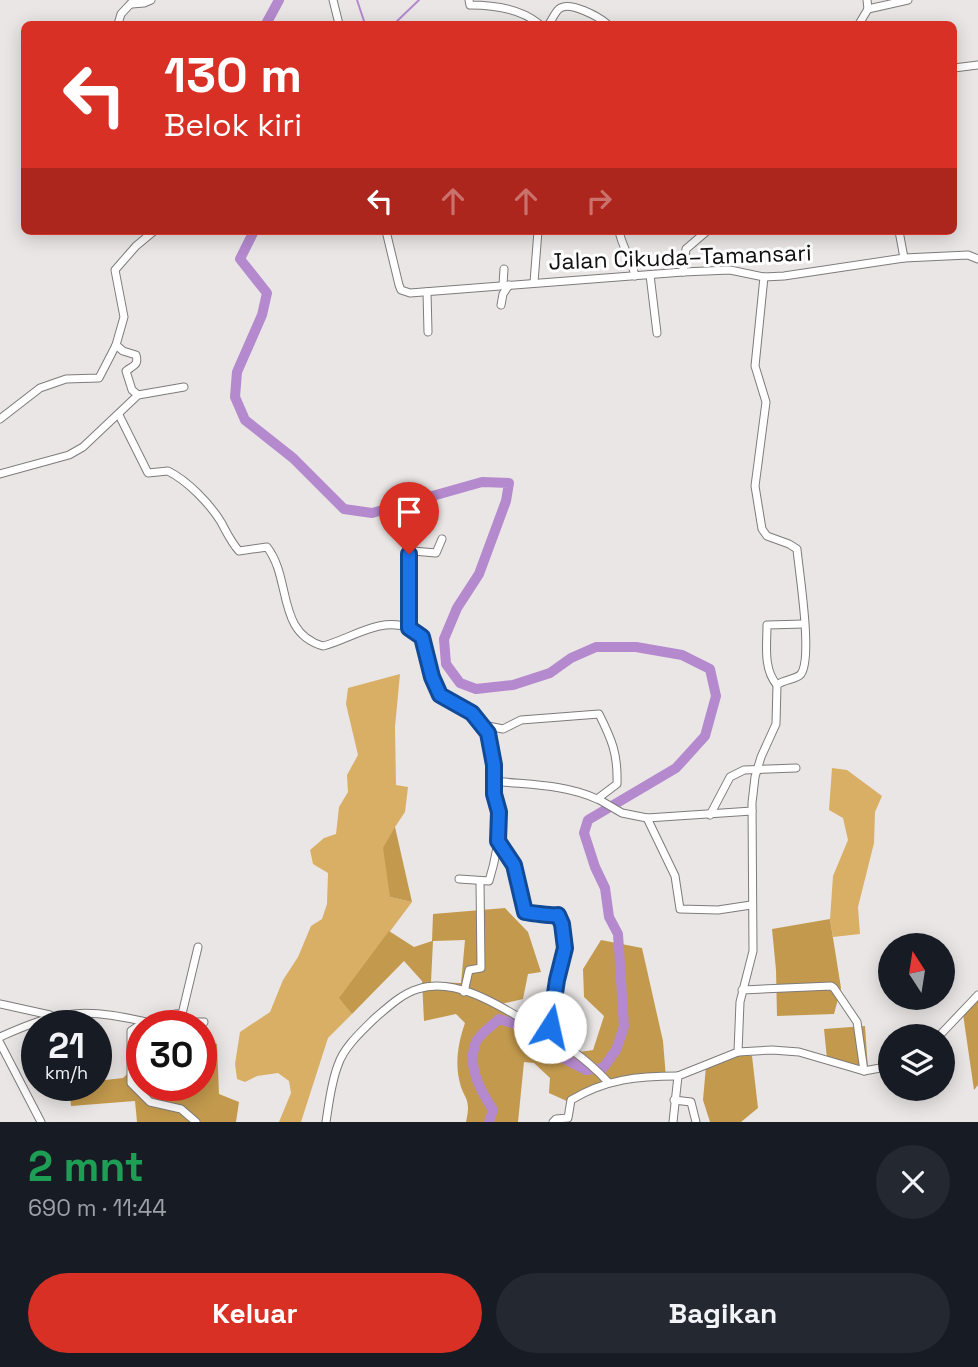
<!DOCTYPE html>
<html lang="id">
<meta charset="utf-8">
<style>
:root{--surface:#171b24;--page:#242831;--text:#f1f3f6;--muted:#9ea1a6;--accent:#d93025}
body{margin:0;font-family:"Space Grotesk",sans-serif;background:var(--page);color:var(--text);height:100vh;display:flex;flex-direction:column;font-size:26px;white-space:nowrap}
*{box-sizing:border-box;margin:0}
p{font-size:23px;color:var(--muted)}
.icon{flex:none;width:38px;height:38px;fill:none;stroke:currentColor;stroke-width:2;stroke-linecap:round;stroke-linejoin:round}
.map{position:relative;height:1122px;overflow:hidden}
.panel{display:flex;flex-direction:column;background:var(--surface);flex:1}
.panel>*{flex:none}
.hud{position:absolute;left:21px;top:21px;width:936px;height:214px;border-radius:10px;box-shadow:0 4px 18px #0003;background:#d93025;color:#fff;overflow:hidden}
.needle{width:46px;rotate:348deg}
.controls{position:absolute;left:878px;top:933px;display:grid;gap:14px}
.controls a{display:grid;place-items:center;width:77px;height:77px;border-radius:50%;background:var(--surface);box-shadow:0 4px 18px #0003;font-size:35px}
.speed{position:absolute;left:21px;top:1010px;display:flex;gap:14px;font-size:35px;font-weight:700;text-align:center}
.speed>*{display:grid;place-content:center;width:91px;height:91px;border-radius:50%;background:var(--surface);box-shadow:0 4px 18px #0003;line-height:1}
.speed small{font-size:18px;font-weight:400}
.speed .limit{border:10px solid #d22;background:#fff;color:#111}
.pin{position:absolute;display:grid;place-items:center;width:60px;height:60px;color:#fff;margin:-72px -30px;border-radius:50% 50% 50% 0;rotate:-45deg;box-shadow:0 0 7px #0007}
.pin .icon{rotate:45deg}
.me{position:absolute;width:77px;margin:-38px;rotate:10deg;stroke-linejoin:round;filter:drop-shadow(0 0 5px #0008)}
.turn{display:flex;align-items:center;gap:24px;height:147px;padding:0 28px;font-size:32px}
.turn .icon{width:91px;height:91px;stroke-width:2.5}
.turn b{display:block;font-size:49px;line-height:60px}
.lanes{display:flex;align-items:center;height:66px;padding:0 28px;background:#0003;justify-content:center;gap:35px;direction:ltr}
.lanes .off{opacity:.35}
.round{display:grid;place-items:center;flex:none;width:74px;height:74px;border-radius:37px;background:var(--page)}
.summary{display:flex;align-items:center;justify-content:space-between;height:119px;padding:0 28px}
h1{font-size:42px;font-weight:600;line-height:52px;color:#1e9e55}
.cta{display:flex;gap:14px;margin-top:auto;padding:14px 28px}
.cta a{flex:1;height:80px;border-radius:42px;background:var(--accent);color:#fff;font-size:28px;font-weight:600;line-height:80px;text-align:center}
.cta a+a{background:var(--page);color:var(--text)}
.map>svg:first-child{display:block}
</style>
<div class="map">
<svg width="978" height="1122" viewBox="0 0 978 1122">
<rect width="100%" height="100%" fill="#eae6e6"/>
<g fill="#d8af65">
<path d="M400 674 395 727 396 785 408 787 405 812 395 827 390 897 412 902 340 998 352 1014 328 1038 301 1122H279L291 1093 289 1081 278 1073 257 1076 245 1082 237 1079 235 1064 240 1032 270 1012 283 980 298 957 311 926 322 919 327 904 328 873 313 864 310 850 324 838 336 834 339 807 348 792 347 775 358 755 346 704 348 688Z"/>
<path d="M832 768 847 770 882 796 875 812 874 843 858 907 860 934 833 937 830 919 833 876 848 840 843 818 829 810Z"/>
</g>
<g fill="#c39a4d" fill-rule="evenodd">
<path d="M395 827 412 902 390 897 383 848Z"/>
<path d="M505 908 528 932 541 972 528 974 523 999 501 1004 502 1010 532 1021 573 1053 593 1050 604 1016 584 997 583 969 601 940 642 948 663 1041 666 1078 605 1084 571 1103 549 1093 550 1078 534 1063 524 1062 518 1122H466C472 1096 463 1100 459 1079 455 1060 459 1040 465 1023L456 1014 424 1021 422 981 404 961 352 1014 339 998 389 931 414 947 432 941 433 914ZM465 940 461 983 431 982 433 941Z"/>
<path d="M830 919 841 988 834 1014 777 1016 776 970 772 929Z"/>
<path d="M978 998V1085L974 1090 963 1014Z"/>
<path d="M865 1026 868 1070 827 1059 824 1029Z"/>
<path d="M201 1036 217 1044 219 1094 239 1102 236 1122H137L135 1101 71 1106 69 1085H96V1081L123 1078 142 1059V1085H201Z"/>
<path d="M736 1053 752 1056 758 1108 741 1122H710L703 1100 706 1066Z"/>
</g>
<g fill="none" stroke-linecap="round" stroke-linejoin="round">
<g stroke="#b489cd" stroke-width="2">
<path d="M357 0 365 24"/>
<path d="M394 24 419 0"/>
</g>
<g stroke="#b489cd" stroke-width="10">
<path d="M266 24 279 0"/>
<path d="M254 231 240 259 267 293 262 315 237 372 235 397 245 420 293 458 344 509 372 513 482 482 509 483 506 501 479 574 457 608 444 639 446 664 460 683 476 689 513 685 550 673 571 658 596 647H636L682 655 710 669 716 696 705 736 676 768 588 820 584 833 595 867 605 888 609 917 618 934 624 1027 616 1050 603 1068 586 1070 561 1057 518 1025 499 1019C493 1025 479 1034 476 1042 466 1066 481 1091 493 1110L489 1122"/>
</g>
<g stroke="#7f7b7b" stroke-width="9">
<g id="minor">
<path d="M333 0 339 24"/>
<path d="M469 0 470 5C494 5 521 9 539 24"/>
<path d="M132 4 144 3 151 0"/>
<path d="M868 9 908 0"/>
<path d="M118 24 121 14 134 0"/>
<path d="M549 24C552 20 555 12 559 9 569 0 599 17 607 24"/>
<path d="M859 24 868 9 867 0"/>
<path d="M954 68 978 65"/>
<path d="M386 231 399 285 401 290 410 293 683 272 730 270 764 277 784 276 904 258 968 255 978 259"/>
<path d="M619 231C622 247 632 260 635 276"/>
<path d="M899 231 904 258"/>
<path d="M683 272 686 249 707 231"/>
<path d="M650 275 657 333"/>
<path d="M534 282 538 231"/>
<path d="M503 285 504 269"/>
<path d="M427 292 428 332"/>
<path d="M501 305 503 294 509 285"/>
<path d="M116 345 123 351 136 355C139 365 134 365 126 371L132 390 138 395"/>
<path d="M119 415 148 473 168 471C188 481 210 504 221 522 227 533 231 542 239 551L267 547C292 579 276 633 323 646 351 639 380 616 410 628 432 637 426 666 434 685 443 705 469 707 483 724 497 744 492 770 494 792 494 799 498 806 499 813 501 833 495 862 489 881L459 879"/>
<path d="M0 419 40 388 66 379 99 378 116 345 124 317 115 270 136 246 154 231"/>
<path d="M0 474 69 455 83 447 138 395 184 387"/>
<path d="M409 628V554L413 551 436 553 442 539"/>
<path d="M777 685C763 669 767 645 767 625L804 624"/>
<path d="M483 725 503 729 521 720 599 714C612 740 618 754 617 784L597 799C565 784 528 785 494 781"/>
<path d="M598 799 622 813 647 818 752 811"/>
<path d="M710 815 730 777 744 770 796 768"/>
<path d="M647 818 675 876 680 909 718 910 751 905"/>
<path d="M498 841 514 865 525 912C530 913 553 916 558 915L562 924 566 948 557 980 551 1024 545 1033"/>
<path d="M742 990 831 986 834 988 857 1022 864 1071"/>
<path d="M464 992 469 970 481 968 480 881"/>
<path d="M0 1004 50 1015"/>
<path d="M182 1014 198 947"/>
<path d="M144 1022 131 1031V1083L150 1102 181 1109 196 1122"/>
<path d="M939 1036 978 995"/>
<path d="M0 1037C64 1008 87 1008 155 1024 190 1001 175 1024 204 1022"/>
<path d="M0 1043 41 1122"/>
<path d="M738 1052 740 1002 753 951 752 803 755 777 761 757 776 724 777 685C784 679 796 680 801 674 813 657 799 572 797 549L789 544 767 536 762 529 755 486 766 402 755 366 764 277"/>
<path d="M674 1100 691 1102 696 1122"/>
<path d="M326 1122C329 1103 331 1083 338 1065 344 1047 361 1032 374 1019 387 1008 401 994 418 989 454 977 497 1004 527 1022 558 1040 583 1055 608 1082"/>
<path d="M553 1122 556 1119 568 1118 571 1100C606 1079 638 1076 678 1076"/>
<path d="M673 1122 678 1076 738 1052 772 1050 799 1052 864 1071 891 1066"/>
</g>
</g>
<use href="#minor" stroke="#fff" stroke-width="7"/>
</g>
<g fill="none" stroke-linecap="round" stroke-linejoin="round">
<g stroke="#114b97" stroke-width="18">
<path id="route" d="M409 554V628L422 637 432 677 440 695 472 713 488 733 494 765V794L499 812 498 841 514 865 525 912C530 913 553 916 558 915L562 924 565 948 557 980 550 1027"/>
</g>
<use href="#route" stroke="#1a73e8" stroke-width="12"/>
</g>
<g text-anchor="middle" stroke-width="6" stroke-linejoin="round" paint-order="stroke">
<g font-size="23" fill="#110f0f" stroke="#fff">
<text transform="translate(680 257) rotate(-2)" y="8">Jalan Cikuda–Tamansari</text>
</g>
</g>
</svg>
<div class="controls">
<a><svg class="needle" viewBox="-14 -14 28 28"><path d="M0-13l5 13h-10z" fill="#e53935"/><path d="M0 13l5-13h-10z" fill="#9ea1a6"/></svg></a>
<a><svg class="icon" aria-label="layers" viewBox="0 0 24 24"><path d="M12 4l9 5-9 5-9-5zM3 14l9 5 9-5"/></svg></a>
</div>
<div class="speed"><div>21<small>km/h</small></div><div class="limit">30</div></div>
<div class="pin" style="left:409px;top:554px;background:#d93025"><svg class="icon" aria-label="arrive" viewBox="0 0 24 24"><path d="M6 21V4h12l-3 4 3 4H6"/></svg></div>
<svg class="me" style="left:550px;top:1027px" viewBox="-20 -20 40 40"><circle r="19" fill="#fff"/><path d="M0-13L10 11 0 6-10 11z" fill="#1a73e8"/></svg>
<div class="hud">
<div class="turn"><svg class="icon" aria-label="left" viewBox="0 0 24 24"><path d="M17 20v-9H6M10 6l-5 5 5 5"/></svg><div><b>130 m</b>Belok kiri</div></div>
<div class="lanes"><svg class="icon" aria-label="left" viewBox="0 0 24 24"><path d="M17 20v-9H6M10 6l-5 5 5 5"/></svg><svg class="icon off" aria-label="ahead" viewBox="0 0 24 24"><path d="M12 20V5M6 11l6-6 6 6"/></svg><svg class="icon off" aria-label="ahead" viewBox="0 0 24 24"><path d="M12 20V5M6 11l6-6 6 6"/></svg><svg class="icon off" aria-label="right" viewBox="0 0 24 24"><path d="M7 20v-9h11M14 6l5 5-5 5"/></svg></div>
</div>
</div>
<section class="panel">
<div class="summary"><div><h1>2 mnt</h1><p>690 m · 11:44</p></div><a class="round"><svg class="icon" aria-label="close" viewBox="0 0 24 24"><path d="M6 6l12 12M18 6L6 18"/></svg></a></div>
<div class="cta"><a>Keluar</a><a>Bagikan</a></div>
</section>
